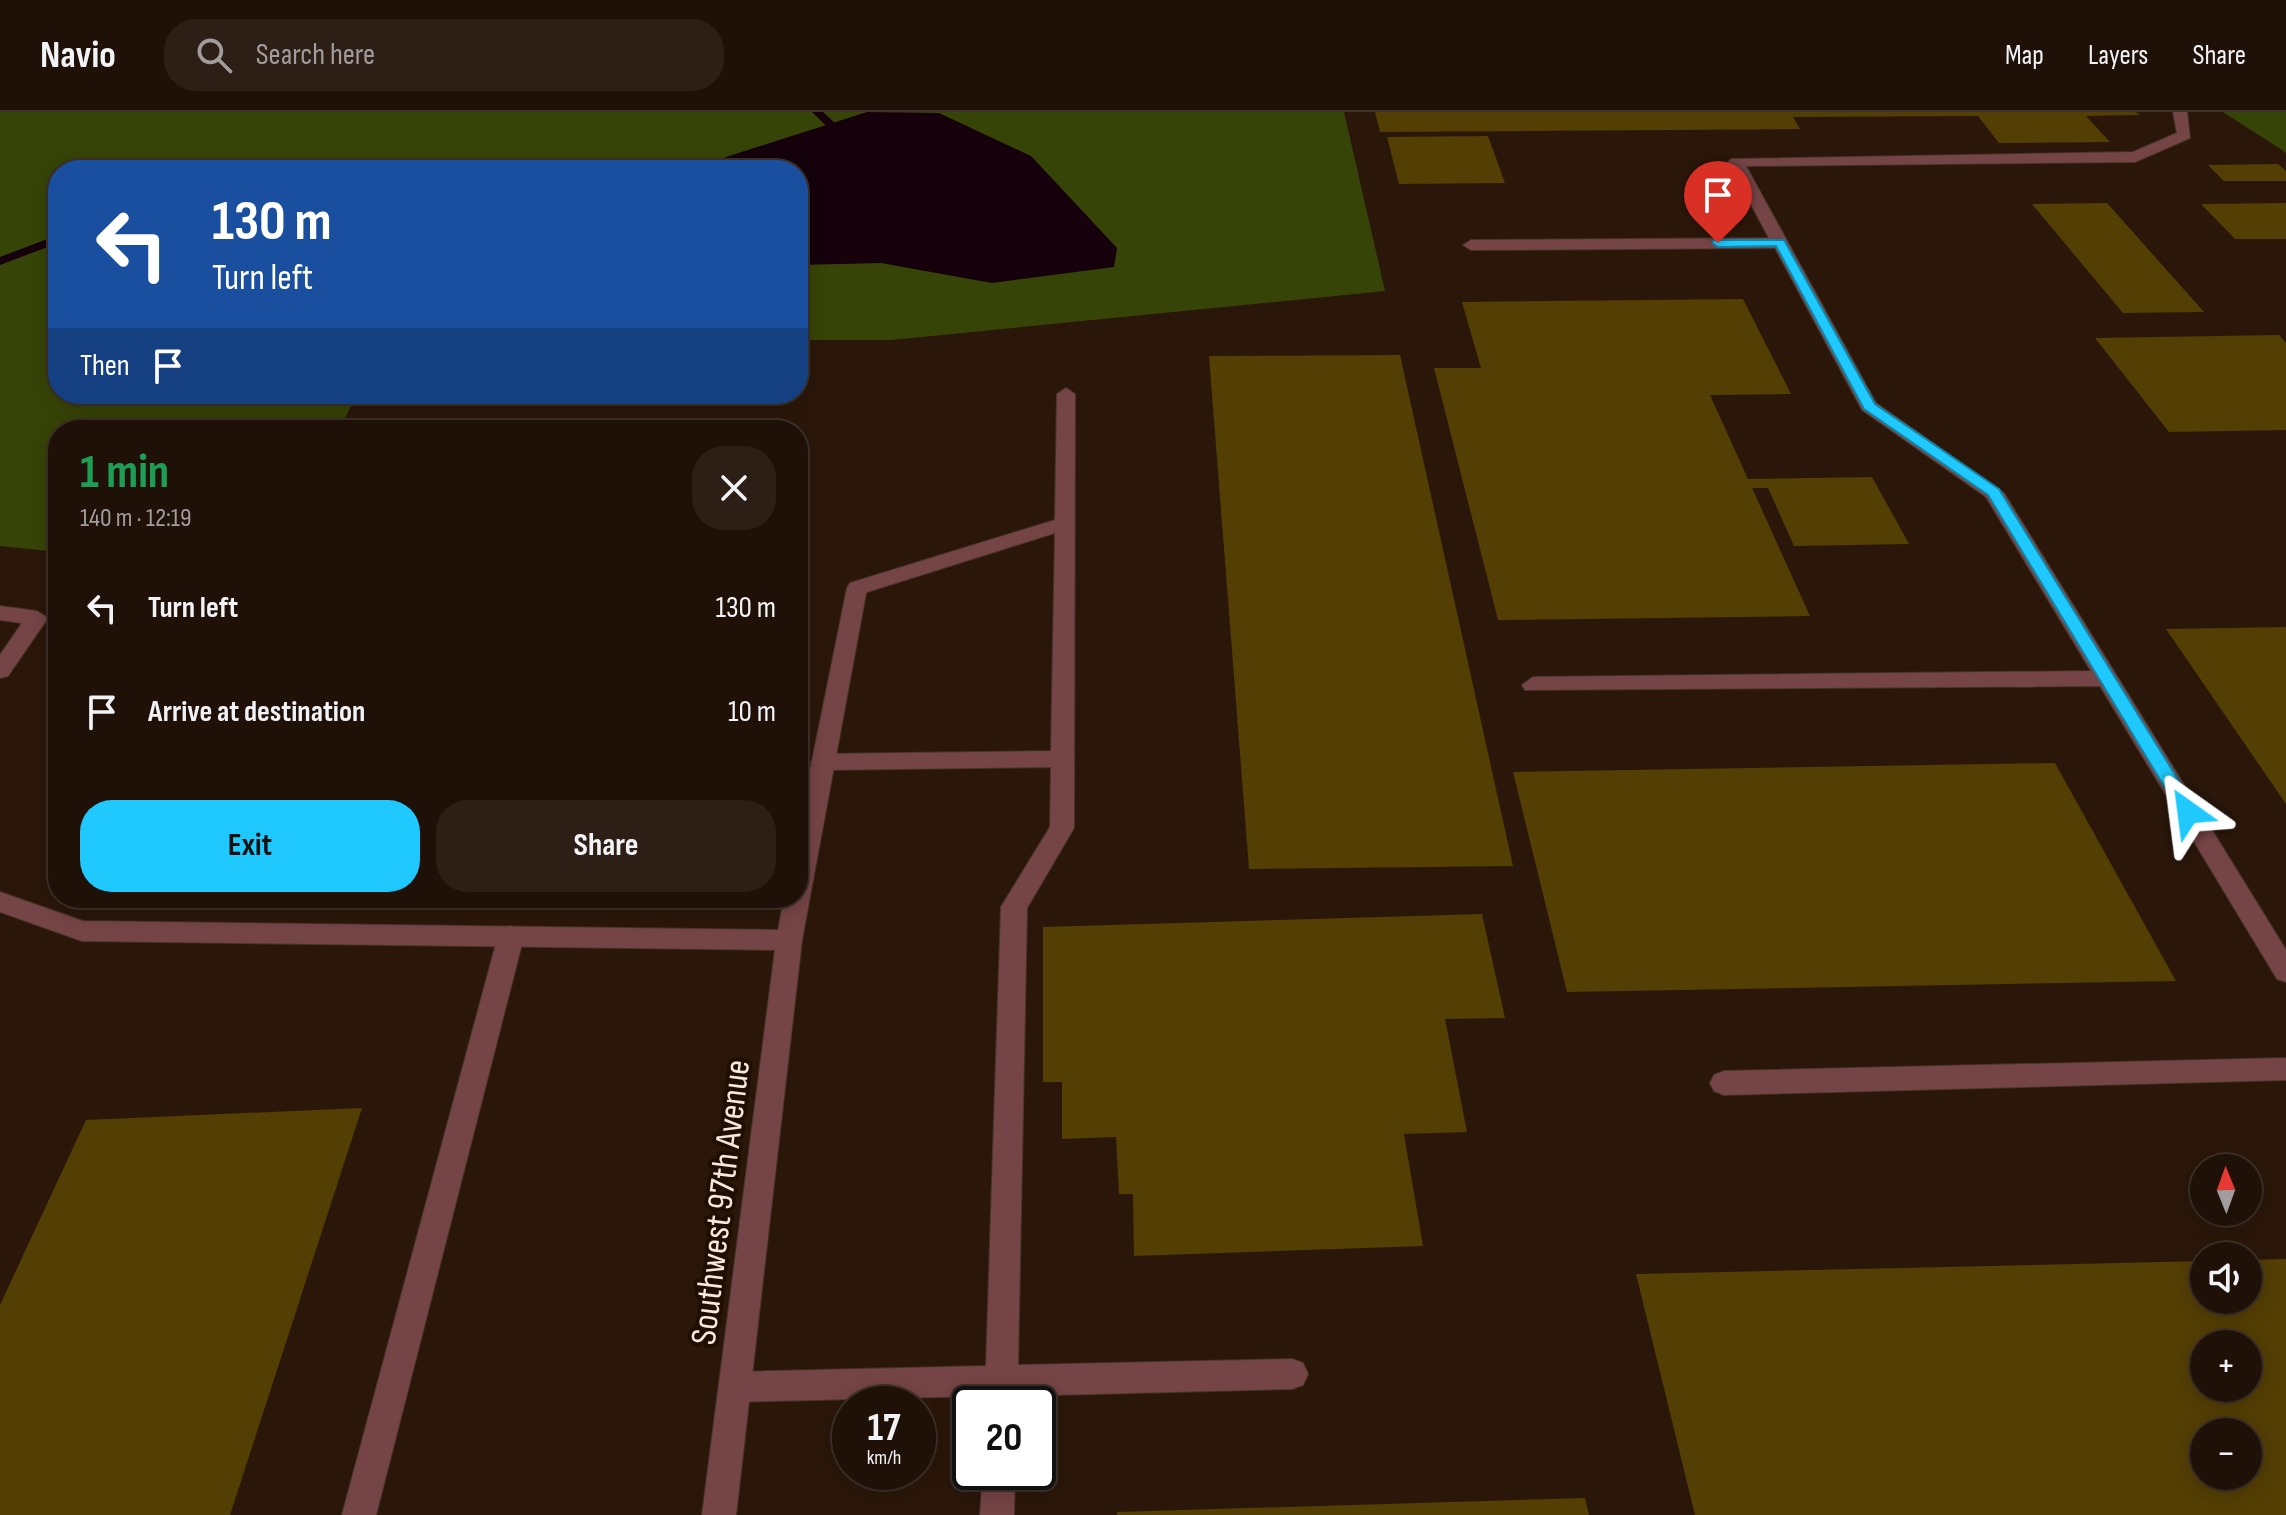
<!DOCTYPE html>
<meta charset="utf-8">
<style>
:root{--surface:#201108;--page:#2d1f16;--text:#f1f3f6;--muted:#a29d9c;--line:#3d3129;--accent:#20c9fd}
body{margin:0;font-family:"Sofia Sans Condensed",sans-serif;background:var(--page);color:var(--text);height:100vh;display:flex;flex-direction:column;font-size:30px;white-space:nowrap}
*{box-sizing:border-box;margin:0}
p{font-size:26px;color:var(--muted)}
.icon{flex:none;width:44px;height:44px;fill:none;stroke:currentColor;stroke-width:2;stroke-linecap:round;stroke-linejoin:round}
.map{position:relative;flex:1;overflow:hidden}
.drawer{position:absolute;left:48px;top:308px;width:760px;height:488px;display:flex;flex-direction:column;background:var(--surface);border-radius:32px;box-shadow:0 4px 20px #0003,0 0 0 2px var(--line)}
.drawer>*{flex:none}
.hud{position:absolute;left:48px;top:48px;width:760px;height:244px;border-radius:32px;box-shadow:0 4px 20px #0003,0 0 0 2px var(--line);background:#1a4fa0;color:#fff;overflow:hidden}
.needle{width:52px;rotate:359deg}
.controls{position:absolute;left:2190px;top:1042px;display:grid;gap:16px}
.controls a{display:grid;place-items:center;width:72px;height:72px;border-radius:50%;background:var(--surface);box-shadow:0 4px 20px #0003,0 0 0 2px var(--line);font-size:40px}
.speed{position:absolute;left:832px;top:1274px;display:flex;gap:16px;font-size:40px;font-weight:700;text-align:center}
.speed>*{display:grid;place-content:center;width:104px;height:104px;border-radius:50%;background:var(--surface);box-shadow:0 4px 20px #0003,0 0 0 2px var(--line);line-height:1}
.speed small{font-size:20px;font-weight:400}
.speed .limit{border:4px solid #111;border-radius:12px;background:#fff;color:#111}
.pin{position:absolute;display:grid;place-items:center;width:68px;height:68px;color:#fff;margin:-82px -34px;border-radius:50% 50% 50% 0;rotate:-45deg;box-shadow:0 0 8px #0007}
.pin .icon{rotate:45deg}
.me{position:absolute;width:88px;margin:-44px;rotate:329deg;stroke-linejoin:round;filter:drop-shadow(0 0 6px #0008)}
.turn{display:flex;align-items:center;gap:28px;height:168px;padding:0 32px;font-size:36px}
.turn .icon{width:104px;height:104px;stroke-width:2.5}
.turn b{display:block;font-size:56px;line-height:68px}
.then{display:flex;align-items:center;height:76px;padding:0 32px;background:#0003;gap:16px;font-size:30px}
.round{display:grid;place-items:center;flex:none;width:84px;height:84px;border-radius:32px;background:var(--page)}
.summary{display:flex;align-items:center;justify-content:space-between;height:136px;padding:0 32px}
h1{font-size:48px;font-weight:700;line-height:60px;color:#1e9e55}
.action{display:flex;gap:16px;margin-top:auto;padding:16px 32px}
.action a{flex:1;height:92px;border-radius:32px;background:var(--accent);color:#111;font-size:32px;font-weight:700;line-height:92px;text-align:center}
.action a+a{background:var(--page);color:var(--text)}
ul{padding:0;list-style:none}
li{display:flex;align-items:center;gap:24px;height:104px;padding:0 32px}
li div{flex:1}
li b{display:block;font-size:30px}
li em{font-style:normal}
header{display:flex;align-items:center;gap:48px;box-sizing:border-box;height:112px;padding:0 40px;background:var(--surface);border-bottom:2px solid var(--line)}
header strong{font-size:38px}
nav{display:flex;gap:44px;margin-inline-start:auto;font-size:28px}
.search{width:560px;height:72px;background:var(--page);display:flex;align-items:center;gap:20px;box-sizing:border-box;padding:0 28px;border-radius:32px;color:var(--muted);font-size:30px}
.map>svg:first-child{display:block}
</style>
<header>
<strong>Navio</strong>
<div class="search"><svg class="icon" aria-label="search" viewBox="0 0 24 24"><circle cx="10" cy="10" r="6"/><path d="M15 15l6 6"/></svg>Search here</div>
<nav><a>Map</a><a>Layers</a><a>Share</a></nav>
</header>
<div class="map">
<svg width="2286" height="1403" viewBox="0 0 2286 1403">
<rect width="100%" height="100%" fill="#2b170a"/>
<g fill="#374407">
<path d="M0 0H1344L1385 179 891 228H798V58H58V282H357L339 318H58V440L0 434Z"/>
<path d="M2223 0H2286V41L2282 38Z"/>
</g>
<path fill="#15000c" d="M867 0 939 1 1031 44 1117 136 1114 155 992 171 881 151 798 153V58H701L726 45Z"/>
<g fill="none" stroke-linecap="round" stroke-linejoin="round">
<g fill="#15000c" fill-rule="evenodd">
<path d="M812 0H823L851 26V30H843Z"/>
<path d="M58 123V131L0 153V145Z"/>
</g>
</g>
<g fill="#533e04" fill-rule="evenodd">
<path d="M1375 0H2136L2140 3 2086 4 2110 30 1999 31 1978 4 1793 5 1800 17 1380 20Z"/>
<path d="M1488 24 1505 71 1399 72 1387 25Z"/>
<path d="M2278 52 2286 59V69H2224L2208 53Z"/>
<path d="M2107 91 2204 200 2123 201 2032 92Z"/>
<path d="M2286 91V127H2235L2201 92Z"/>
<path d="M1743 187 1791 282 1710 283 1748 367 1872 365 1909 432 1794 434 1768 376H1752L1810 504 1498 508 1434 256H1481L1462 190Z"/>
<path d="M2279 223 2286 231V318L2169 320 2095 226Z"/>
<path d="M1400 243 1513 754 1249 757 1209 244Z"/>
<path d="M2286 515V692L2166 517Z"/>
<path d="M2055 651 2176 869 1567 880 1513 660Z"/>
<path d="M1482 802 1505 906 1445 907 1467 1020 1404 1022 1423 1134 1134 1144 1133 1082H1119L1116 1025 1062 1027V970H1043V815Z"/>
<path d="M362 996 230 1403H0V1193L86 1008Z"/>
<path d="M2286 1147V1403H1695L1636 1162 2204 1149V1188H2248V1148ZM2204 1232H2248V1276H2204ZM2204 1320H2248V1364H2204Z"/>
<path d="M1585 1386 1589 1403H1117V1400Z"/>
</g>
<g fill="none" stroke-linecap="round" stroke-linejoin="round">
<g stroke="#473428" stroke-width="2">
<g id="lane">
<path d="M2173 0H2187L2190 26 2135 50 1746 54 1876 291 2004 381 2286 838V870L2277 867 2100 574 1525 578 1522 573 1533 565 2091 559 1986 385 1862 298 1775 136 1471 138 1463 133 1471 128 1769 126 1728 50 1731 47 2133 40 2177 21Z"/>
<path d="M1066 276 1075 282 1074 716 1027 796 1018 1253 1292 1247 1303 1251 1308 1262 1303 1273 1292 1277 1017 1284V1292H985V1284L735 1290 724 1286 719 1275 724 1264 735 1260 986 1254 1001 795 1050 715 1051 655 823 658 811 650 823 642 1051 639 1055 421 864 481 857 483 847 476 850 471 1055 408 1057 282Z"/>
<path d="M0 494 37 499 48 506 8 564 0 566V543L22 511 0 508Z"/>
<path d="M511 814 520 817 524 824 376 1403H342L498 824 502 817Z"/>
<path d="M2286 946V968L1724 983 1714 979 1710 971 1714 963 1724 959Z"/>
<path d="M983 1360H1015L1014 1403H980Z"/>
</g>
</g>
<g stroke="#473428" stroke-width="2">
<path id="street" d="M857 469 867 476 802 828 736 1403H702L775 838 82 829 0 800V780L83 809 778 818 784 786H798V718L847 476Z"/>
</g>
<use href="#lane" fill="#754446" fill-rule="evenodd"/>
<use href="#street" fill="#754446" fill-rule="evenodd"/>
</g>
<path fill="#20c9fd" stroke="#1583a4" stroke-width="2" d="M1714 128H1784L1875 292 1999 377 2195 695V704H2182L1988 383 1864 297 1776 134 1718 135 1712 131Z"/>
<g text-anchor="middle" stroke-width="8" stroke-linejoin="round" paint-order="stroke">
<g font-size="36" fill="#f6e7df" stroke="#210e03">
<text transform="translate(719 1090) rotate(-83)" y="13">Southwest 97th Avenue</text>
</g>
</g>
</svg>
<div class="controls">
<a><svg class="needle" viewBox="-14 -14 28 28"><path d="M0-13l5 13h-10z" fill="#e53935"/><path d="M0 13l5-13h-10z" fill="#a29d9c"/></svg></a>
<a><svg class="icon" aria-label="sound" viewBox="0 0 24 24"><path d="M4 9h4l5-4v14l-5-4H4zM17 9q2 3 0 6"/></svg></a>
<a>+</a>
<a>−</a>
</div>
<div class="speed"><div>17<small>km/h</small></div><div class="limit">20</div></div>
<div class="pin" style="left:1718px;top:131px;background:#d93025"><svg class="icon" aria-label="arrive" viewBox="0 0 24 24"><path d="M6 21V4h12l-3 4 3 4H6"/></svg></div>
<svg class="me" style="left:2188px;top:700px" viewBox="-20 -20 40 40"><path d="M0-17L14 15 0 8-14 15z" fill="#20c9fd" stroke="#fff" stroke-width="4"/></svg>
<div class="hud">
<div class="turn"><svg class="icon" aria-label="left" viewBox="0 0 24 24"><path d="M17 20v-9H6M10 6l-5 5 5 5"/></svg><div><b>130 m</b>Turn left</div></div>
<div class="then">Then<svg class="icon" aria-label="arrive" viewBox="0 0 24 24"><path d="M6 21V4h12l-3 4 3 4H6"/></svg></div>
</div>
<section class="drawer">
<div class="summary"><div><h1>1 min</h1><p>140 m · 12:19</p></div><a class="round"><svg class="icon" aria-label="close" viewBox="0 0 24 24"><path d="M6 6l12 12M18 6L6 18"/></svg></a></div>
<ul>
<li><svg class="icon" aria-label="left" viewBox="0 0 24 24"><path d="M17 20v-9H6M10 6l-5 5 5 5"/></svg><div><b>Turn left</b></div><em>130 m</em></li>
<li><svg class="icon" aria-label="arrive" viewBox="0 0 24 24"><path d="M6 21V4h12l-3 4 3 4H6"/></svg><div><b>Arrive at destination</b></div><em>10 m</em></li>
</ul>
<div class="action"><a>Exit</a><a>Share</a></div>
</section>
</div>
